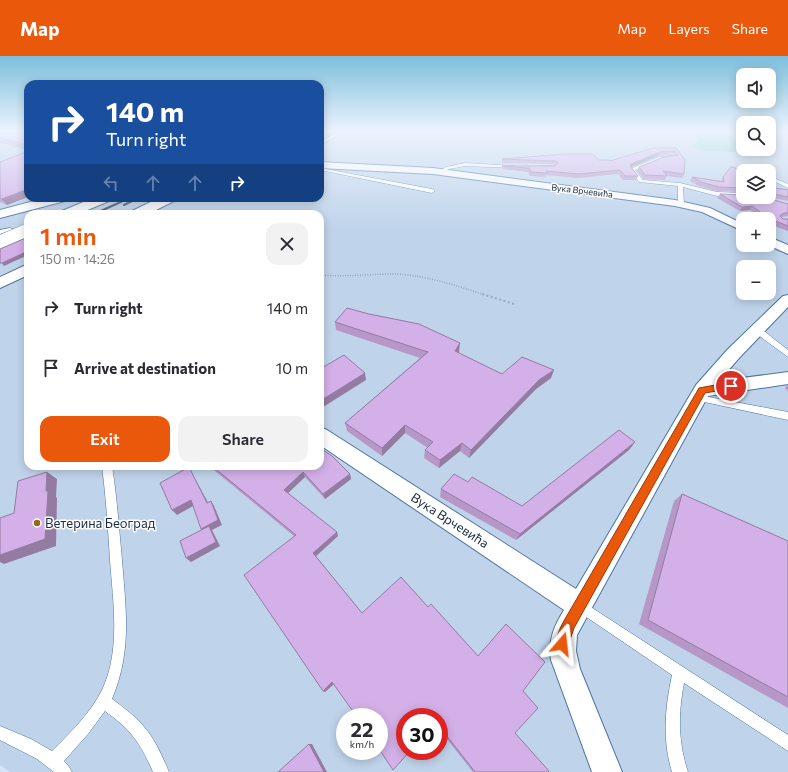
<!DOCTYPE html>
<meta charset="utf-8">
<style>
:root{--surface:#fff;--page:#f2f2f3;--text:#2b2b33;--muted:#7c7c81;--accent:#ea580c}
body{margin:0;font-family:Commissioner,sans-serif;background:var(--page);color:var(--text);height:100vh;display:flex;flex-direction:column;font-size:15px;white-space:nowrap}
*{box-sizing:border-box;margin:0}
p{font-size:13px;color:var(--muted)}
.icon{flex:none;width:22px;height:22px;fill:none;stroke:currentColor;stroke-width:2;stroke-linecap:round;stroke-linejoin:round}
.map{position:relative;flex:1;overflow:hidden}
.details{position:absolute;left:24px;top:154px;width:300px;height:260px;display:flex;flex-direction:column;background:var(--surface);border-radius:12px;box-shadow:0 2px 10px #0003}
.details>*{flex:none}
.banner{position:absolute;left:24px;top:24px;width:300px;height:122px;border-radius:12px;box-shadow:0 2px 10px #0003;background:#1a4fa0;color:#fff;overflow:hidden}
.buttons{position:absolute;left:736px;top:12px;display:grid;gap:8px}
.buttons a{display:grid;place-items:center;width:40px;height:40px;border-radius:8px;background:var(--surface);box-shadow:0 2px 10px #0003;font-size:20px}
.speed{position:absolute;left:336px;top:652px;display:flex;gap:8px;font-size:20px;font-weight:700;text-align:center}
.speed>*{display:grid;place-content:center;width:52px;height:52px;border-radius:50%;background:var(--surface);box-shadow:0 2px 10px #0003;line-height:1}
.speed small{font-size:10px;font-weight:400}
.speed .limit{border:6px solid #d22;background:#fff;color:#111}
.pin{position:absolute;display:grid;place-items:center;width:34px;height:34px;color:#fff;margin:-17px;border:2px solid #fff;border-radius:50%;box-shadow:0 1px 4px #0007}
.me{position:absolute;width:44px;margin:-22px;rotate:17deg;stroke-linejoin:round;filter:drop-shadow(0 0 3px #0008)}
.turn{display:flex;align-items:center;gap:14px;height:84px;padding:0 16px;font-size:18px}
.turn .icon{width:52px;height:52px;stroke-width:2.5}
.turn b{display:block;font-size:28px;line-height:34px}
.lanes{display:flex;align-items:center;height:38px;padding:0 16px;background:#0003;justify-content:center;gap:20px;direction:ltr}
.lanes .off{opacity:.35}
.round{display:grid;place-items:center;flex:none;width:42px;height:42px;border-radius:12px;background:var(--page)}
.summary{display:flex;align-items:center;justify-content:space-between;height:68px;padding:0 16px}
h1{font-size:24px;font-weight:600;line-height:30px;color:var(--accent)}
.primary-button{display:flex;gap:8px;margin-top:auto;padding:8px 16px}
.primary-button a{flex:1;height:46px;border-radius:12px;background:var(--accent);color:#fff;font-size:16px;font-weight:600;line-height:46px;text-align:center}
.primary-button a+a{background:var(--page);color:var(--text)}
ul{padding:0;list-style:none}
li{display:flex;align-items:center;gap:12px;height:60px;padding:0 16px}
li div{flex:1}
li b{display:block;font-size:15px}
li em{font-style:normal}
header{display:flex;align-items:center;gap:24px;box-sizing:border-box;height:56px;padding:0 20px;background:var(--accent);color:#fff}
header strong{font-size:19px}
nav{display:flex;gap:22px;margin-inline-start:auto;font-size:14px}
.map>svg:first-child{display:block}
</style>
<header>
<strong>Map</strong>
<nav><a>Map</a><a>Layers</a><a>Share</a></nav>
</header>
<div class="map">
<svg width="788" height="716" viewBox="0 0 788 716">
<rect width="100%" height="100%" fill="#d3e4fa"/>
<path fill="#bfd3ea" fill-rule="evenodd" d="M0 74H28V142H320V74H695L708 95 735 96 741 89 734 80 719 74H743V93H769V74H788V716H10L0 709ZM743 115H769V141H743ZM28 158H320V410H28ZM743 163H769V189H743ZM743 211H769V237H743ZM345 661H379V695H345ZM405 661H439V695H405Z"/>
<path fill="#7bcdca" d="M695 74C714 72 729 73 741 89L735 96 708 95 694 92 692 90 698 84 694 79Z"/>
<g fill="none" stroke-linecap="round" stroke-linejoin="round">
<g stroke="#4b74a3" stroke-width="1">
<g id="service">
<path d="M342 74H347L320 89V86Z"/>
<path d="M673 100 675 102 662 103 635 114 643 124 680 127 717 136 743 137V141L717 140 683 131 684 148 681 150 678 148V130L639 126 630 113 659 101Z"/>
<path d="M465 107 514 110 516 111 514 112 465 110 449 113 441 117 439 116 446 111Z"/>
<path d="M320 112 432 133 435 135 432 137 320 114Z"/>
<path d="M769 120 788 128V132L769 123Z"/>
<path d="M10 172 23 177 24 178 21 180 10 176 0 178V174Z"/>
<path d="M754 272H760L788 294V301L754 276Z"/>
<path d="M698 339 788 356V364L695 344 694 342Z"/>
<path d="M102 410H112C117 441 119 473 122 504 126 555 132 595 112 643 145 667 153 678 169 716H153C140 686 131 674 105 655L88 678 64 705 69 711 72 716H54L37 703 0 684V670L31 683 52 695C70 677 90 658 102 634 121 594 113 546 110 504 108 473 106 441 102 410Z"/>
<path d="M580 544 788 679V695L684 627C678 658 678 686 688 716H672C662 683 665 652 672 619L576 554 574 550 576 546Z"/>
</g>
</g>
<g stroke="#4b74a3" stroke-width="2">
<g id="minor">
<path d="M320 106 433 112 675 144 710 152 743 168V175L702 156 675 150 433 118 320 112Z"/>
<path d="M769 181 788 189V198L768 189H769Z"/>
<path d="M788 239V251L740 301 719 325 788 316V328L708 340 577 579 576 595 580 613 622 716H592L551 604C548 584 554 570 564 554L320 389V371L327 374 576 533 696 329 728 293 783 240Z"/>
</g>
</g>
<g stroke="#4b74a3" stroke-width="2">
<path id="secondary" d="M45 142H66L65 145 0 162V154Z"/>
</g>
<g stroke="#4b74a3" stroke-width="2">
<g id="primary">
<path d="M93 142H110L109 145 78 158H60L62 155Z"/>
<path d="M159 142H175L174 145 148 158H130L132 155Z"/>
<path d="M28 208V219L0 232V221Z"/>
</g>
</g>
<path stroke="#97a9be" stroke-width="1.5" stroke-dasharray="1 1.5" stroke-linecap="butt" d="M320 219C345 221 369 218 394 218 425 219 455 229 485 239"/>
<path stroke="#97a9be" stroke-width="2" stroke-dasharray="2 2.5" stroke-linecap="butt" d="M482 238 514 248"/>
<use href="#service" fill="#fff" fill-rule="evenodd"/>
<use href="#minor" fill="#fff" fill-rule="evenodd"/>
<use href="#secondary" fill="#fff" fill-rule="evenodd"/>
<use href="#primary" fill="#fff" fill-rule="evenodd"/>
<g stroke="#3d4f63" stroke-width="1.5">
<path d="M120 146 129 142"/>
<path d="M130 146 138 142"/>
</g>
<g stroke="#3d4f63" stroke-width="2">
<path d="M124 149 132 145"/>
<path d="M94 158 123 145"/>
</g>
<g stroke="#4b74a3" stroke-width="16" stroke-linecap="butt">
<path id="primary-bridge" d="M0 187 28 175"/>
</g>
<use href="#primary-bridge" stroke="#fff" stroke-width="15"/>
</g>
<g fill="#b697c8">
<path d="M0 74H28V94L0 87Z"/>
<path d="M676 92 684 118 682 122 666 120 665 124 644 123 637 115 639 111 674 100 673 98 658 100 631 111 638 120 636 124H623L618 118 578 122 546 119V121L530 120 528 116 502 113V110L555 109 554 108 502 107V103L599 104 610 105Z"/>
<path d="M28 95V141L7 149 0 146V106Z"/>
<path d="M743 115V119L739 125 743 126V136L717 135 699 130 690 125 692 121 721 125 723 121Z"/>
<path d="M769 131 788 134V145L769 141Z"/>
<path d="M720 138 788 148V160L781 161 783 163H788V175L769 168V163H761L750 154 740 155 717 142Z"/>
<path d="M335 266 459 296 458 297 502 318 551 322 536 333 469 402 460 395 439 412 424 402 425 394 428 392 405 377 382 400 347 375 345 367 420 302 336 274Z"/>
<path d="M788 328V335L785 332Z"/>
<path d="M635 386 629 394 516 484 440 441 441 433 468 426 522 450Z"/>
<path d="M209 410H320L350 418 351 423 325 443 305 421 288 437 338 480 316 500 362 557 428 551 478 600 523 635 515 677 548 716H473L439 673V661L334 628 325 636 323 635 294 480Z"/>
<path d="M682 438 788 485V652L639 568 674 445Z"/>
</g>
<g fill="#947ba2">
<path d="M660 96 658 100 629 112 631 108Z"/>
<path d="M28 133V141L7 149 2 143Z"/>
<path d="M752 150 750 154 740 155 742 151Z"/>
<path d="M28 195V199L4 210 2 207Z"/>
<path d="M460 287 459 296 454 304 455 295Z"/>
<path d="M554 314 551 322 536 333 469 402 471 394 539 324Z"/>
<path d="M365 317 366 324 320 353V345Z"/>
<path d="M405 369V377L382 400V392Z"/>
<path d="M635 386 629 394 516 484 520 478Z"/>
<path d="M462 387 460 395 439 412 440 404Z"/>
<path d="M189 411 192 417 211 452 207 447Z"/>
<path d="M47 416 57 423 56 441 57 442 56 490 4 508 0 506V499L46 435Z"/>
<path d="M303 416 305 421 286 439 284 434Z"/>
<path d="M350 418 351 423 325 443 323 438Z"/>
<path d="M191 444 195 449 177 459 172 454Z"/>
<path d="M211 445 214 450 222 469 212 474 220 490 191 506 186 502 205 477 201 473Z"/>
<path d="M337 476 338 480 315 501 313 497Z"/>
<path d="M332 626 334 628 325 636 323 635Z"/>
<path d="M309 688H312L327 716H324Z"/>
</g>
<g fill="#d4b0e8" stroke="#947ba2">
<path d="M0 74H28V89L0 82Z"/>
<path d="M653 92H676L685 104 684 118 663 115 667 120 645 119 639 111 664 101 678 99 675 95 660 96 631 108 630 110 638 120H625L620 114 579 118 546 115 547 117 531 116 529 112 502 110H555L558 107 555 105 502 103 565 98H592L599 104H609L610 105Z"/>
<path d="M28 95V133L2 143 0 142V106Z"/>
<path d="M731 111 746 115H743V119L739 125 743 126V132L719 131 701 126 692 121 724 126 723 121Z"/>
<path d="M769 131 788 134V141L769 137Z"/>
<path d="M720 138 743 139V141H764L788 148V157H784L780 160 783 163H788V170L770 163 752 150 742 151Z"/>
<path d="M81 155 89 158H65L68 157Z"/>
<path d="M28 181V195L2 207H0V193Z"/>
<path d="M347 252 369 258 419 268 460 287 455 295 502 318 522 301 554 314 539 324 471 394 462 387 440 404 425 394 433 386 405 369 382 392 345 367 428 296 335 266Z"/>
<path d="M344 299 365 317 320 345V313Z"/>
<path d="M619 374 635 386 520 478 441 433 454 418 468 426 472 421 522 450Z"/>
<path d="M320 392 332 400 350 418 323 438 303 416 284 434 337 476 313 497 362 557 401 521 428 551 431 548 478 600 506 568 545 606 523 635 538 652 515 677 549 715 548 716H475L439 670V661H405V695H410L393 714 379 693V661H357L332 626 323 635 244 519 296 479 212 410H320Z"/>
<path d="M189 411 207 447 211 445 218 464 201 473 191 444 172 454 160 427Z"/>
<path d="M47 416 46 435H48L45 483 0 499V462L14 457 18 425Z"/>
<path d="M682 438 788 485V641L648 564Z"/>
<path d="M209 470 216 486 186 502 180 485Z"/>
<path d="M309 688 324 716H278Z"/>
</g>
<linearGradient id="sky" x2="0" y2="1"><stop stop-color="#7cbedc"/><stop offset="0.43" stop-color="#ebf3fd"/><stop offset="1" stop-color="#ebf3fd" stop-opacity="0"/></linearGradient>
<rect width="788" height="174" fill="url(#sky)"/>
<path fill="#ea580c" stroke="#983908" d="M731 326 735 330 734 332 705 337 574 572 567 593 562 594 558 593C554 583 560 572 565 563L699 332Z"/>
<circle fill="#99681a" stroke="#fff" stroke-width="1.5" cx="37" cy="467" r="4"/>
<g text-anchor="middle" stroke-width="3" stroke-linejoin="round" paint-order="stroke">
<g font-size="9" fill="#1a2c40" stroke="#fff">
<text transform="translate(582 135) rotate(7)" y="3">Вука Врчевића</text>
</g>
<g font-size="13" fill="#1a2c40" stroke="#fff">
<text transform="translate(450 464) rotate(33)" y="5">Вука Врчевића</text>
</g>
<g font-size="13" fill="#1a2c40" stroke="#fff" text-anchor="start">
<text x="45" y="472">Ветерина Београд</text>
</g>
</g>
</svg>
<div class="buttons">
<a><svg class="icon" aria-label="sound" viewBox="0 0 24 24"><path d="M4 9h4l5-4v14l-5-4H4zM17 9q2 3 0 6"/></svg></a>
<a><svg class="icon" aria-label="search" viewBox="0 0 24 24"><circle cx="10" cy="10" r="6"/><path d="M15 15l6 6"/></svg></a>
<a><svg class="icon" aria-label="layers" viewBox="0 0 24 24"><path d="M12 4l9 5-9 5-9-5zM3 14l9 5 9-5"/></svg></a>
<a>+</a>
<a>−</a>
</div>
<div class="speed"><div>22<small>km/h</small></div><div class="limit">30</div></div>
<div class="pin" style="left:731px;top:330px;background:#d93025"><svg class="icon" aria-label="arrive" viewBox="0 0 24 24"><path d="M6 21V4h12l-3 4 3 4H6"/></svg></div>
<svg class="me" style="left:562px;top:588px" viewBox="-20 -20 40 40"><path d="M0-17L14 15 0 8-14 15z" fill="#ea580c" stroke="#fff" stroke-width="4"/></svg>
<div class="banner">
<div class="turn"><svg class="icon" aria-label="right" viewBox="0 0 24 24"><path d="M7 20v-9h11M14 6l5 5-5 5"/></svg><div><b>140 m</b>Turn right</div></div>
<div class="lanes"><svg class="icon off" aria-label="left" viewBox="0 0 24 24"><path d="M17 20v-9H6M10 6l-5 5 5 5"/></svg><svg class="icon off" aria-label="ahead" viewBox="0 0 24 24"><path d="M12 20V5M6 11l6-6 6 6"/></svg><svg class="icon off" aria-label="ahead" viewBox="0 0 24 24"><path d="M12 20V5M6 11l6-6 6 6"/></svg><svg class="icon" aria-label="right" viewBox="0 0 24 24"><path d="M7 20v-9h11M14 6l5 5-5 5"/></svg></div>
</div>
<section class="details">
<div class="summary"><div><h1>1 min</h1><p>150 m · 14:26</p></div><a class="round"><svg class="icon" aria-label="close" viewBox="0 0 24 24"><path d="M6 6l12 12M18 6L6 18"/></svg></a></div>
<ul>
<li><svg class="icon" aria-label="right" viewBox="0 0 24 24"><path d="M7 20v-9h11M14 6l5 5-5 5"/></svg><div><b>Turn right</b></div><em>140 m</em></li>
<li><svg class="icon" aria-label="arrive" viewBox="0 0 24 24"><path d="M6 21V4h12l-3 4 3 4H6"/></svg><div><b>Arrive at destination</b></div><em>10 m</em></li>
</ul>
<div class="primary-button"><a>Exit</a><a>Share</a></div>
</section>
</div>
